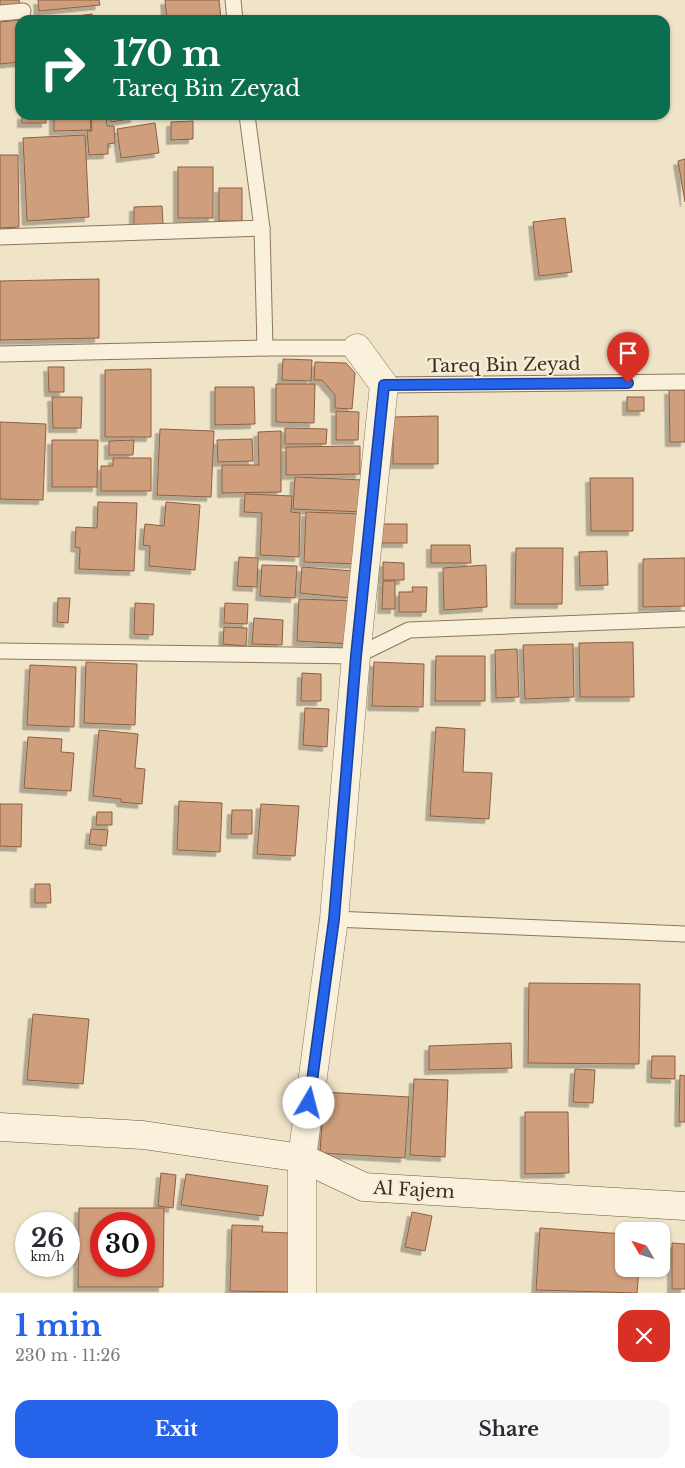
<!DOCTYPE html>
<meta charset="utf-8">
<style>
:root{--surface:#fff;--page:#f7f7f7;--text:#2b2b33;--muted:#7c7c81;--accent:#2563eb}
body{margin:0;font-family:"Libre Baskerville",serif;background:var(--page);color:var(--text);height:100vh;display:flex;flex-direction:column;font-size:19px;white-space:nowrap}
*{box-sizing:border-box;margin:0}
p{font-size:16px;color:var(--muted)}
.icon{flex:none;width:28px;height:28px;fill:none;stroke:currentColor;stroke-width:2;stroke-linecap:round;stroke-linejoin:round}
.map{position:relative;height:1293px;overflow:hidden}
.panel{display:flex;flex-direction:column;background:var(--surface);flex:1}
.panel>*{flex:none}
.banner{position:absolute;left:15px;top:15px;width:655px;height:105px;border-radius:15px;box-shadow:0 1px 4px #0004;background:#0b6e4f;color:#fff;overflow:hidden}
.needle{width:32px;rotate:308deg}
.tools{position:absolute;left:615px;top:1222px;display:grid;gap:10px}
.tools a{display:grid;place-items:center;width:55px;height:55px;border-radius:10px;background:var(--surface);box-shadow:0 1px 4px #0004;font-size:25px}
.speed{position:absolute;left:15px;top:1212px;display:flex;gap:10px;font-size:25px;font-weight:700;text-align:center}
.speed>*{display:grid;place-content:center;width:65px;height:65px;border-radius:50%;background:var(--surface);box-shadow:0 1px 4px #0004;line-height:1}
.speed small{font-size:12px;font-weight:400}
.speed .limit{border:8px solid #d22;background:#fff;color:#111}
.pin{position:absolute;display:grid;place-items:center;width:42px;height:42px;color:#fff;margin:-51px -21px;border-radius:50% 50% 50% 0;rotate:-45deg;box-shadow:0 0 5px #0007}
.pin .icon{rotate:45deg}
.me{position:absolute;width:55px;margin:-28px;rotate:8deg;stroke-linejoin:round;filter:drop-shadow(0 0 4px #0008)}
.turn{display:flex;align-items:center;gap:18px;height:105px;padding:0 15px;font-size:22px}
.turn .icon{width:65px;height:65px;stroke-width:2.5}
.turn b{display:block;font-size:35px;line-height:42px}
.round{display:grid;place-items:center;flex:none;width:52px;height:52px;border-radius:15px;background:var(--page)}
.summary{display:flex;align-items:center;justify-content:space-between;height:85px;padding:0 15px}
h1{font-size:30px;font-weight:800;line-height:38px;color:var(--accent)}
.action{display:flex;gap:10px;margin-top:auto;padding:10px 15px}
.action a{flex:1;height:58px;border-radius:15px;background:var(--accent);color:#fff;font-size:20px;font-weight:800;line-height:58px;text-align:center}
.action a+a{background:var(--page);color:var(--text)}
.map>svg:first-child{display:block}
</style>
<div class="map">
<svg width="685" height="1293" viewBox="0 0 685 1293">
<defs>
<filter id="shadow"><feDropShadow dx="-4.5" dy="4.5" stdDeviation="0" flood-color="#0004"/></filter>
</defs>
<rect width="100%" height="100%" fill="#f0e4c8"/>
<g fill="#cf9f7d" stroke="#8d5f41" fill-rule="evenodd" filter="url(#shadow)">
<path d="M0 0H19L20 6H0Z"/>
<path d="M38 0H99L100 5 39 11Z"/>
<path d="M165 0H219L221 19 167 20Z"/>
<path d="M92 14 93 20H43Z"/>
<path d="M20 20V62L0 64V22Z"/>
<rect x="22" y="115" width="24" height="8"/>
<path d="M54 115H90L91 130 54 131Z"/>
<path d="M91 115H106L107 126H114L115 143 108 144V154L89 155 87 131H92Z"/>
<path d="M110 115H135V118L111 122Z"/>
<path d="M193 121V139L171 140V122Z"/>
<path d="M155 123 159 153 121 158 117 129Z"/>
<path d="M85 135 89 217 27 221 23 138Z"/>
<path d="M0 155H18L19 227 0 228Z"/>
<path d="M685 159V202L678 161Z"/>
<rect x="178" y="167" width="35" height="51"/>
<rect x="219" y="188" width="23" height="33"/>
<path d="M162 206 163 224 134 225V207Z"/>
<path d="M565 218 572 272 539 276 533 222Z"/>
<path d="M99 279V338L0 340V281Z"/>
<path d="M283 359 312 360 311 381 282 380Z"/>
<path d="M315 362 346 363 355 373 352 409 335 408V395L322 380H314Z"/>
<path d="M48 367H64V392H49Z"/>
<path d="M151 369V437H105V370Z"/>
<path d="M276 384H315L314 423 276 422Z"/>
<path d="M215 387H254L255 424 215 425Z"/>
<path d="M669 390H685V442H670Z"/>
<path d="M52 397H82L81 428H53Z"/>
<rect x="627" y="397" width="17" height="14"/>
<path d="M336 411 359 412 358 440H336Z"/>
<path d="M438 416V464H393V417Z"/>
<path d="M0 422 46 424 43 500 0 499Z"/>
<path d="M285 428 327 429 326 444H285Z"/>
<path d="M160 429 214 431 211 497 157 495Z"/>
<path d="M281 431V492L222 493V465H259L258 432Z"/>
<path d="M252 439 253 461 218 462 217 440Z"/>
<path d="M52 440H98L97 487H52Z"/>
<path d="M134 440 133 455H109V441Z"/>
<path d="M360 446V474L286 475V447Z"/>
<path d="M113 458H151V491H101V466H113Z"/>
<path d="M295 477 363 480 362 512 293 509Z"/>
<path d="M590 478H633V531H591Z"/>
<path d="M245 494 292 496 291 512 300 513 299 557 260 555 262 513 244 512Z"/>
<path d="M98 502 137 503 134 571 79 569 80 548 75 547 76 527 97 528Z"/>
<path d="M166 502 200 505 195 570 149 566 150 546 143 545 145 524 164 526Z"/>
<path d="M306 512 363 514 361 564 304 562Z"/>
<rect x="381" y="524" width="26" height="19"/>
<path d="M431 545H470L471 563H431Z"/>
<path d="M516 548H563L562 604H515Z"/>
<path d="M607 551 608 585 580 586 579 552Z"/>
<path d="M239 557 258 558 257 587 237 586Z"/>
<path d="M685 558V606L643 607V559Z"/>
<path d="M383 562 404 563V580H383Z"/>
<path d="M262 565 297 566 295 598 260 596Z"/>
<path d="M486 565 487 607 444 610 443 568Z"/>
<path d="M302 567 353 571 350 598 300 593Z"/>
<path d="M383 581H395V609H382Z"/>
<path d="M412 587H427L426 612H399V592H413Z"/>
<path d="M58 598H70L68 623 57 622Z"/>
<path d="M299 599 355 601 352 644 297 641Z"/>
<path d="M135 603 154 604 153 635 134 634Z"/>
<path d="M225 603 248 604 247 624 224 623Z"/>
<path d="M254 618 283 620 282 645 252 644Z"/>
<path d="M224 627 247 628 246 646 223 644Z"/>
<path d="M633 642 634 697H580L579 643Z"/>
<path d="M573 644 574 697 525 699 523 645Z"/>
<path d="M517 649 519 697 496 698 495 650Z"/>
<path d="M436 656H485V701H435Z"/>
<path d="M86 662 137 664 135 725 84 723Z"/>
<path d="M374 662 424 664 423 707 372 706Z"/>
<path d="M30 665 76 667 74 727 27 725Z"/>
<path d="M302 673 321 674V701H301Z"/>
<path d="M305 708 329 709 327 747 303 745Z"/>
<path d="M436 727 465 729 463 772 492 773 489 819 430 816Z"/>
<path d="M99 730 138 734 135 768 145 769 142 804 121 802V799L93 796Z"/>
<path d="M28 737 62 739 61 752 74 753 71 791 24 788Z"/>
<path d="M179 801 222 803 220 852 177 850Z"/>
<path d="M0 804H22L21 847 0 846Z"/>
<path d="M261 804 299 806 295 856 257 854Z"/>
<path d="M232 810H252V834H231Z"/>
<path d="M97 812H112V825H96Z"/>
<path d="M91 829 108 830 106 846 89 844Z"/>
<path d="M35 884H50L51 903H35Z"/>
<path d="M529 983 640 984 639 1064 528 1063Z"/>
<path d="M33 1014 89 1019 83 1084 27 1080Z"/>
<path d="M511 1043 512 1068 429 1070V1046Z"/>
<path d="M652 1056H675V1079L651 1078Z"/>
<path d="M575 1069 595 1070 593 1103 573 1102Z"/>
<path d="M680 1075 685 1076V1122H679Z"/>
<path d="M414 1079 448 1080 445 1157 410 1155Z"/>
<path d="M324 1092 409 1097 405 1158 320 1153Z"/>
<path d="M525 1112H568L569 1173 525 1174Z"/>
<path d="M161 1173 176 1175 173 1208 158 1206Z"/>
<path d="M186 1174 268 1186 263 1216 181 1205Z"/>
<path d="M79 1208H164L163 1287H78ZM101 1224H144V1266H101Z"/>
<path d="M412 1212 432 1216 425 1251 405 1247Z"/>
<path d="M232 1225 263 1226 262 1232 291 1233 289 1292 230 1291Z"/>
<path d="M540 1228 624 1234V1269H639L637 1293 536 1290Z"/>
<path d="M672 1243 685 1244V1289H672Z"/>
</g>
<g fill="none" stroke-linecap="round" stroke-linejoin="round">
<g stroke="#8d765c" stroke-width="17">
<g id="service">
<path d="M233 0 235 20"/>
<path d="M0 13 23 11"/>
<path d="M247 115 262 228 265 348"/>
<path d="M0 237 262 228"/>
<path d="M0 354 265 348H357"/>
<path d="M384 385 685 382"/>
<path d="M0 651 356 656 409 630 685 619"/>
<path d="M334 919 685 934"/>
</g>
</g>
<g stroke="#8d765c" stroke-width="29">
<path id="minor" d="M302 1293V1158L334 919 356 656 384 385 357 348"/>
</g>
<g stroke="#6f573f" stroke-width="29">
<path id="secondary" d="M0 1127 143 1135 302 1158 364 1187 685 1206"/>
</g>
<use href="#service" stroke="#faf1dc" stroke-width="15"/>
<use href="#minor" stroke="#faf1dc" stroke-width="28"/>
<use href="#secondary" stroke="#faf1dc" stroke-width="28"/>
</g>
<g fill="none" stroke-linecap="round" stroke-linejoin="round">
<g stroke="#184099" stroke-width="12">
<path id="route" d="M309 1103 334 919 356 656 384 385 628 383"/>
</g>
<use href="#route" stroke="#2563eb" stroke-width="9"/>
</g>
<g text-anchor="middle" stroke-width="4.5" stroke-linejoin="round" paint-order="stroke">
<g font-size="18" fill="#3d2e20" stroke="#f7eed8">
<text transform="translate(504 365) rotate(-1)" y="6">Tareq Bin Zeyad</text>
<text transform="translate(414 1190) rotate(3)" y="6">Al Fajem</text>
</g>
</g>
</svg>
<div class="tools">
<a><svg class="needle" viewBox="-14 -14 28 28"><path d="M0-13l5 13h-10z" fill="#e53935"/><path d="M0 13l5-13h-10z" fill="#7c7c81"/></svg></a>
</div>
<div class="speed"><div>26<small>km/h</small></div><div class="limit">30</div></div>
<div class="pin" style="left:628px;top:383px;background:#d93025"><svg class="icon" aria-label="arrive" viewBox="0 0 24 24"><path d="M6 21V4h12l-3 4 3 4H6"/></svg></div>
<svg class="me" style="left:309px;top:1103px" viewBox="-20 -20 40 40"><circle r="19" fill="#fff"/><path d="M0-13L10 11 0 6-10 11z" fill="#2563eb"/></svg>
<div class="banner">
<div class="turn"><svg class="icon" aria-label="right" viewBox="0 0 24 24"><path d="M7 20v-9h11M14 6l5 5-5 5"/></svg><div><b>170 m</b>Tareq Bin Zeyad</div></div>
</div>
</div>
<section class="panel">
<div class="summary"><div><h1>1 min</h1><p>230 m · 11:26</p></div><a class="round" style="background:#d93025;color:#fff"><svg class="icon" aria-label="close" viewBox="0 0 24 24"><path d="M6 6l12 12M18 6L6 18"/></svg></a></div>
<div class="action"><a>Exit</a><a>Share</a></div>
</section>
